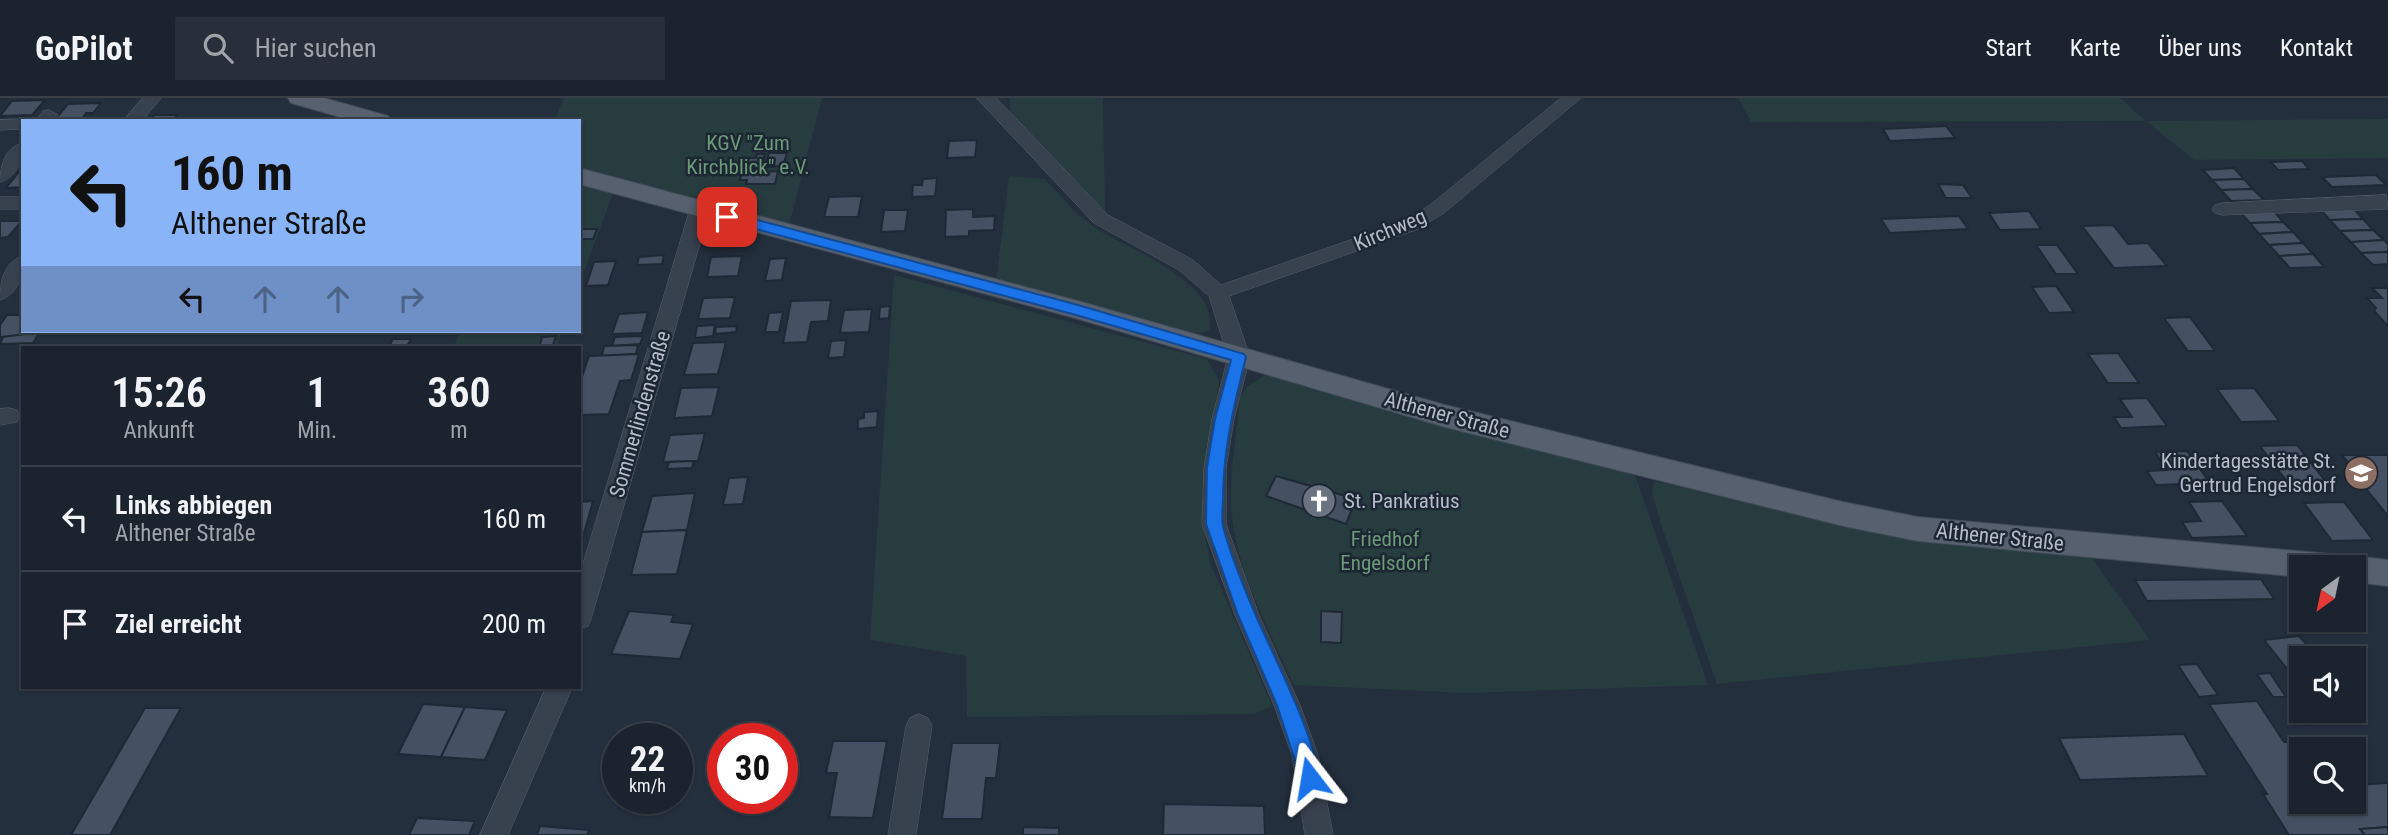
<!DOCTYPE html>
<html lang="de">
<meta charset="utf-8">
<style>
:root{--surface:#1b232e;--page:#282f3a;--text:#f1f3f6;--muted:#a0a4aa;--line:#39404a}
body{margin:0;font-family:"Roboto Condensed",sans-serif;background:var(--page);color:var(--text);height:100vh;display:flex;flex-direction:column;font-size:26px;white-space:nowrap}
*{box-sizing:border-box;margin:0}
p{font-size:23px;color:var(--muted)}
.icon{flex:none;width:38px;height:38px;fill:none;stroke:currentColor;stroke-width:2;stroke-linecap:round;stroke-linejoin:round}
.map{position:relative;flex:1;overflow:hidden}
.details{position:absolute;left:21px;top:248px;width:560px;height:343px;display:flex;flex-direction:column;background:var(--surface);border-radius:0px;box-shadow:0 2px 5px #0004,0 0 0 2px var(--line)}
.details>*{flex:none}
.banner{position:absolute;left:21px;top:21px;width:560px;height:214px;border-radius:0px;box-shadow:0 2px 5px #0004,0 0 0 2px var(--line);background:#8ab4f8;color:#111;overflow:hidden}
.needle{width:46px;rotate:213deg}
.buttons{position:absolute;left:2289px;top:457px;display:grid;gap:14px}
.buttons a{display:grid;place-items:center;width:77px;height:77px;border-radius:0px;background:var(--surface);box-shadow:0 2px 5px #0004,0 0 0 2px var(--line);font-size:35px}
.speed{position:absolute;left:602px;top:625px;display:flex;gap:14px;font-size:35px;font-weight:700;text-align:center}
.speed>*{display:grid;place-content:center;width:91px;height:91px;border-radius:50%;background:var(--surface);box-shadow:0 2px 5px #0004,0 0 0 2px var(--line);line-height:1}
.speed small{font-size:18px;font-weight:400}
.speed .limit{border:10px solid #d22;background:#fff;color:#111}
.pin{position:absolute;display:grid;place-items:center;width:60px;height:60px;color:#fff;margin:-30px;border-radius:14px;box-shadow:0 4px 10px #0006}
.me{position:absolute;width:77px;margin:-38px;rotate:346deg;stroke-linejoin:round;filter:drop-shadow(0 0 5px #0008)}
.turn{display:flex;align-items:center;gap:24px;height:147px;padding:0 35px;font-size:32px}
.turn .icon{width:91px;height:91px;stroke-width:2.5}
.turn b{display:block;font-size:49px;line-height:60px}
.lanes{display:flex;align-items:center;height:66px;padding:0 35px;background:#0003;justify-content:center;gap:35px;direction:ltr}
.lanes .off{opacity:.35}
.eta{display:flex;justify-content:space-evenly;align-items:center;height:119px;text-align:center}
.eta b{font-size:42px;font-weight:600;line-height:49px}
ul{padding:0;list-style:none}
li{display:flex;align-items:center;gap:21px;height:105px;padding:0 35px;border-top:2px solid var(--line)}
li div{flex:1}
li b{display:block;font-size:26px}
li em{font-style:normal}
header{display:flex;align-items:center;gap:42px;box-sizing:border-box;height:98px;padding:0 35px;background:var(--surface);border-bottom:2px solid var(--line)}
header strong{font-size:33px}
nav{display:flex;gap:38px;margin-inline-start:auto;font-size:24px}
.search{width:490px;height:63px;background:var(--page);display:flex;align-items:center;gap:18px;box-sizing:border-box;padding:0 24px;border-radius:0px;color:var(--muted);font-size:26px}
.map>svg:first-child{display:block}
</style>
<header>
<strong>GoPilot</strong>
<div class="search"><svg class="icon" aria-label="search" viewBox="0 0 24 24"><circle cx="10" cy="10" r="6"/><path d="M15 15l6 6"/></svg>Hier suchen</div>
<nav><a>Start</a><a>Karte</a><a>Über uns</a><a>Kontakt</a></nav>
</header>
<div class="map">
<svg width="2388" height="737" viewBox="0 0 2388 737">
<rect width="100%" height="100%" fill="#242f3e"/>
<g fill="#263c3f">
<path d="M564 0H822L789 127 618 82 579 187V23H554Z"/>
<path d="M1010 0H1103L1105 113 1010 15Z"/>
<path d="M1738 0H2120L2146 23 2388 21V60L2194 62 2146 23 1751 24Z"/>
<path d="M1009 78 1044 81C1060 96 1076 117 1094 129 1127 151 1217 183 1210 230L1206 234 1194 235 996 183Z"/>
<path d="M894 177 1207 261 1219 282 1202 400 1203 428 1210 464 1272 608 1254 616 967 619 966 558 870 542Z"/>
<path d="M461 233H562L556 250H453Z"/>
<path d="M1265 277 1635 377 1708 587 1467 595 1294 587C1268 529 1233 468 1231 403 1230 369 1237 334 1240 300L1248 288Z"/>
<path d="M1654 384C1712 389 1769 411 1827 422 1914 439 2003 449 2092 460L2150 542 1717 586 1662 429 1652 395Z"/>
</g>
<g fill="#455162" stroke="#1f2835" stroke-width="2">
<path d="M45 2 32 17 0 18 12 3Z"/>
<path d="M101 5 93 15H86L81 23H54L68 6Z"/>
<path d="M154 17H177L173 23H150Z"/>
<path d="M1946 28 1955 40 1890 43 1883 31Z"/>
<path d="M977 42 975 59 947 60 949 43Z"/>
<path d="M769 55H787L783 68 765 69Z"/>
<path d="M757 56H765L761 70H742L745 60H756Z"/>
<path d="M2302 63 2309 71 2278 72 2271 64Z"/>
<path d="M22 70 23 89 6 90Z"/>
<path d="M2234 70 2244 81 2212 82 2203 72Z"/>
<path d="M778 73 775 86H746L747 82H740L742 75Z"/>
<path d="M2376 77 2386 87 2332 89 2322 79Z"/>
<path d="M937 80 935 98 912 99 913 87H922L923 81Z"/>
<path d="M2244 81 2253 91 2221 92 2212 82Z"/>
<path d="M1938 86 1963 87 1972 100H1946Z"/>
<path d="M2253 91 2264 102 2231 103 2221 92Z"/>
<path d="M862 98 858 119H824L829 99Z"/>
<path d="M2353 110 2363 121 2330 122 2320 111Z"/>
<path d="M973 111V119L995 118 994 132 969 133V138L945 139 946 112Z"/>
<path d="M884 112H908L905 133 881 134Z"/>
<path d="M2029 113 2041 131 2000 132 1989 115Z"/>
<path d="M2274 113 2283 124 2250 125 2240 114Z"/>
<path d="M1959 118 1968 131 1890 135 1881 121Z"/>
<path d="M2363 121 2373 132 2340 133 2330 122Z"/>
<path d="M0 123H22L8 139 0 140Z"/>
<path d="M2283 124 2293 134 2259 136 2250 125Z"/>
<path d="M2113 127 2128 146 2148 145 2167 168 2114 170 2082 128Z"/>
<path d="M581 131H597L593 141H579Z"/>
<path d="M2373 132 2384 142 2351 144 2340 133Z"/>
<path d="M2293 134 2303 145 2269 147 2259 136Z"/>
<path d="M2384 142 2388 147V154L2361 155 2351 144Z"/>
<path d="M2303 145 2313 156 2279 158 2269 147Z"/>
<path d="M2036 147H2057L2078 176H2056Z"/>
<path d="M2388 154V166L2373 167 2361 155Z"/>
<path d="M2313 156 2324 169 2290 170 2279 158Z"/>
<path d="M664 157 662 166 637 167 639 159Z"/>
<path d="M742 158 738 178 707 179 711 159Z"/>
<path d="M786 160 782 182 765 183 770 161Z"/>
<path d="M616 163 608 187 586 188 594 164Z"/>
<path d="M2056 188 2074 214 2049 215 2032 189Z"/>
<path d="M2372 190H2388V228L2374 213 2376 210 2367 200H2382Z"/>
<path d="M735 199 730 220 698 221 703 200Z"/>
<path d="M831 202 828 223 811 224 807 244 783 245 791 203Z"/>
<path d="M890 208 889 220 879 221 880 209Z"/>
<path d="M872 211 869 234 840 235 844 212Z"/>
<path d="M648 214 642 235 612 236 619 216Z"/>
<path d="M783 214 779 234H765L769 215Z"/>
<path d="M7 217H23V233H35L31 237 0 239V227Z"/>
<path d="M2190 219 2215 253H2188L2164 220Z"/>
<path d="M715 227 713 238 695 240 697 228Z"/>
<path d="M737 228 736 234 715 236 716 229Z"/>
<path d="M40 234 33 245 0 246 3 239Z"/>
<path d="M556 238 552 250H539L542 239Z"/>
<path d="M643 238 640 246 612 248 615 239Z"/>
<path d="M393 241H411L406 250H388Z"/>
<path d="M846 242 844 259 828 260 831 243Z"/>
<path d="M726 244 718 276 684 277 693 245Z"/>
<path d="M638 247 636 256 602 258 604 248Z"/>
<path d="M2118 255 2139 285H2108L2088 256Z"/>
<path d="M639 256 631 282 620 283 609 316 579 317V288L589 258Z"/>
<path d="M719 289 712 318 674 320 681 290Z"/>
<path d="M2254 290 2279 323 2241 324 2217 291Z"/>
<path d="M2147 300 2167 328 2121 330 2114 319H2132L2120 301Z"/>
<path d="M878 313 877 329 858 331V321L864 320V314Z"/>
<path d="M705 335 698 363 663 364 670 337Z"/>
<path d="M2297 347 2326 384 2288 385 2260 348Z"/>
<path d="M2187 353 2210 385 2156 387 2147 373 2167 372 2155 354Z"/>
<path d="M2342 357H2388V418L2366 391 2369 390Z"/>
<path d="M694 363 692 370 667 371 669 364Z"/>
<path d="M1276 378 1356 401 1346 426 1266 398Z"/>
<path d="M748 379 743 406 723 407 729 380Z"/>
<path d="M695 395 687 432 642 434 652 398Z"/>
<path d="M593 403 583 439H579V404Z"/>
<path d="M2222 403 2247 438 2192 440 2182 424 2201 423 2189 404Z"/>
<path d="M2344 404 2373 442 2332 443 2304 405Z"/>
<path d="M687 432 677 476 631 477 642 434Z"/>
<path d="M2261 481 2274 501 2147 503 2135 482Z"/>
<path d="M629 513 674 517 671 524 693 526 680 561 611 556Z"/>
<path d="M1321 513 1342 514 1341 545 1321 544Z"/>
<path d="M2299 538 2319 560H2301V575L2291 576 2264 542Z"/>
<path d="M2197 566 2218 597 2199 599 2178 567Z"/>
<path d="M2270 575 2286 599H2273L2257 576Z"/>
<path d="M2257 603 2284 644 2304 643 2309 649H2324L2325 651H2301V704H2354V687L2388 685V729L2360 731 2365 737H2289L2263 696H2267L2209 606Z"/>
<path d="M423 606 465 609 441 659 398 656Z"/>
<path d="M465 609 507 612 485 662 441 659Z"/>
<path d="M145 610H181L110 737H71Z"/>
<path d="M2293 610 2340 612 2348 624 2305 627Z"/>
<path d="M2184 636 2208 678 2080 682 2059 640Z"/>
<path d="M833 643H887L873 720 829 719 837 675H826Z"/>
<path d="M952 645H1000L996 680H986L982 721H942Z"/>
<path d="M1164 706 1264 708 1265 737H1163Z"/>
<path d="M417 720 475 723 469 737H409Z"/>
<path d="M540 728 589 732 587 737H537Z"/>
<path d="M1023 729 1059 730V737H1023Z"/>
<path d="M2388 729V737H2365L2360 731Z"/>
</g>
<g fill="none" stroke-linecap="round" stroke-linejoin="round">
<g stroke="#565f6c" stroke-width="1">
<g id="minor">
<path d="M143 0H161L142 23H123Z"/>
<path d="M977 0H996L1108 117 1193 162 1221 187 1402 124 1430 107 1561 0H1581L1444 115 1416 132 1229 198 1250 259 1234 321 1226 370V426L1259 517 1300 607 1318 657 1333 737H1305L1292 657 1274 607 1235 517 1202 426 1204 370 1212 321 1228 259 1209 198 1179 172 1094 125Z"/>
<path d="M49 12 58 17 54 23H36L43 13Z"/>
<path d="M23 21 30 23H23V31L0 32V22Z"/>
<path d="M23 45C23 60 18 79 0 84 0 68 5 49 23 45Z"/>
<path d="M2386 97 2388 111 2222 117 2215 115 2212 111 2215 107 2222 105Z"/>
<rect x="0" y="99" width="23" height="12"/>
<path d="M700 105 707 107 710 111 591 521 588 528 579 531V479L690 111 693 107Z"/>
<path d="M23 158C23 176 19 196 0 202 0 185 3 164 23 158Z"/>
<path d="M9 310 17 312 20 318 17 324 0 327V311Z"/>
<path d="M546 590H572L508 737H480Z"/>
<path d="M919 616 928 620 932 628 916 737H888L906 628 910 620Z"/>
</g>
</g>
<g stroke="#414a57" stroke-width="2">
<g id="major">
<path d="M288 0H324L388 18 391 23H354L291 5Z"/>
<path d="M579 70 1078 203 1445 307 1843 404 1918 419 2331 456 2343 462 2354 458 2388 462V488L2354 484V469H2301V479L1918 443 1843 428 1445 329 1075 220 579 86Z"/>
</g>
</g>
<use href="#minor" fill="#38414e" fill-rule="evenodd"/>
<use href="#major" fill="#56606e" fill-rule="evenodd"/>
</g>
<path fill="#1a73e8" stroke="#114b97" stroke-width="2" d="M727 114 1078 207 1244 256 1246 259C1234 307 1223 352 1223 401 1223 409 1221 419 1223 428 1230 457 1244 490 1256 518 1268 547 1328 662 1316 687L1310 689 1303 687 1277 607 1238 517 1206 426 1207 369 1215 321 1231 262 1076 217 722 122 720 119Z"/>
<defs>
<g id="school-disc" transform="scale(1.75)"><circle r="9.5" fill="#8d6e63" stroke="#1d2633"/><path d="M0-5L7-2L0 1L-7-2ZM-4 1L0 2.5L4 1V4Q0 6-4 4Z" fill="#fff"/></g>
<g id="church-disc" transform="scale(1.75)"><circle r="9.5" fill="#6b7280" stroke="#1d2633"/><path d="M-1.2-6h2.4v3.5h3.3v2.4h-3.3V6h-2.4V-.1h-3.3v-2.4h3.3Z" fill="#fff"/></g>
</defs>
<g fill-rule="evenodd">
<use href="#school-disc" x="2361" y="375"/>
<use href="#church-disc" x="1319" y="403"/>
</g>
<g text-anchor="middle" stroke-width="5" stroke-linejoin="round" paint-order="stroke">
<g font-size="21" fill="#6b9a76" stroke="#1d2633">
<text x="748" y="52">KGV "Zum<tspan x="748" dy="24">Kirchblick" e.V.</tspan></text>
<text x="1385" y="448">Friedhof<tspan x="1385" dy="24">Engelsdorf</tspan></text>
</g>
<g font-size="21" fill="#b4bcc9" stroke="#1d2633">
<text transform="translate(1390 132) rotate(-23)" y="7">Kirchweg</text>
<text transform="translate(640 316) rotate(-74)" y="7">Sommerlindenstraße</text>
<text transform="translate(1447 317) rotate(15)" y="7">Althener Straße</text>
<text transform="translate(2000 439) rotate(6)" y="7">Althener Straße</text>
</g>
<g font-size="21" fill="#b4bcc9" stroke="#1d2633" text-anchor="end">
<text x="2336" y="370">Kindertagesstätte St.<tspan x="2336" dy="24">Gertrud Engelsdorf</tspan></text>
<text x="1344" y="410" text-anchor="start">St. Pankratius</text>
</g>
</g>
</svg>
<div class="buttons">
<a><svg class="needle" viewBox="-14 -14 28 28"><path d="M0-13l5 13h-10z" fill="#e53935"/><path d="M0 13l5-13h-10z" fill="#a0a4aa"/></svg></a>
<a><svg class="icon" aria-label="sound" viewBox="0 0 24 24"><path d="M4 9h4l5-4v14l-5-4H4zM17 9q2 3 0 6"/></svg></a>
<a><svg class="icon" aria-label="search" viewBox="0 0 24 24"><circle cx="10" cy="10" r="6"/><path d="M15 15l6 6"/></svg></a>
</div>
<div class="speed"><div>22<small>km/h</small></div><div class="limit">30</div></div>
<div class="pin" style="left:727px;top:119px;background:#d93025"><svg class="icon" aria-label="arrive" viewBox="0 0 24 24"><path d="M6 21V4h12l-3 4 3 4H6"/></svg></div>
<svg class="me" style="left:1310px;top:680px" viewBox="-20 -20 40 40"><path d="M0-17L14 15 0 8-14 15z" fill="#1a73e8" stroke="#fff" stroke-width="4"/></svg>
<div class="banner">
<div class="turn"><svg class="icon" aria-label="left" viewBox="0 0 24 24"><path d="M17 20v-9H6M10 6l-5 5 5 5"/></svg><div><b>160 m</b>Althener Straße</div></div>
<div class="lanes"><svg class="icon" aria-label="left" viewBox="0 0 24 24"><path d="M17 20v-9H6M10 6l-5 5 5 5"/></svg><svg class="icon off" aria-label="ahead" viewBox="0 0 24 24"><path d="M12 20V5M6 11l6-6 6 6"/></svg><svg class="icon off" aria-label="ahead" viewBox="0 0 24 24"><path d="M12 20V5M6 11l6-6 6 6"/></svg><svg class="icon off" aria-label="right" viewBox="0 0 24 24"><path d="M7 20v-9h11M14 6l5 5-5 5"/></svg></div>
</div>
<section class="details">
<div class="eta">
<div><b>15:26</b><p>Ankunft</p></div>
<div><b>1</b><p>Min.</p></div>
<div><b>360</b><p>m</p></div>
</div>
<ul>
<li><svg class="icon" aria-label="left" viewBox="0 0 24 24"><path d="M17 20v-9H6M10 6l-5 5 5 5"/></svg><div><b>Links abbiegen</b><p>Althener Straße</p></div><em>160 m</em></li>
<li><svg class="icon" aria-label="arrive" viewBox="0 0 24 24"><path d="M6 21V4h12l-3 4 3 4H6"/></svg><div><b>Ziel erreicht</b></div><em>200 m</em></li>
</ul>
</section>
</div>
